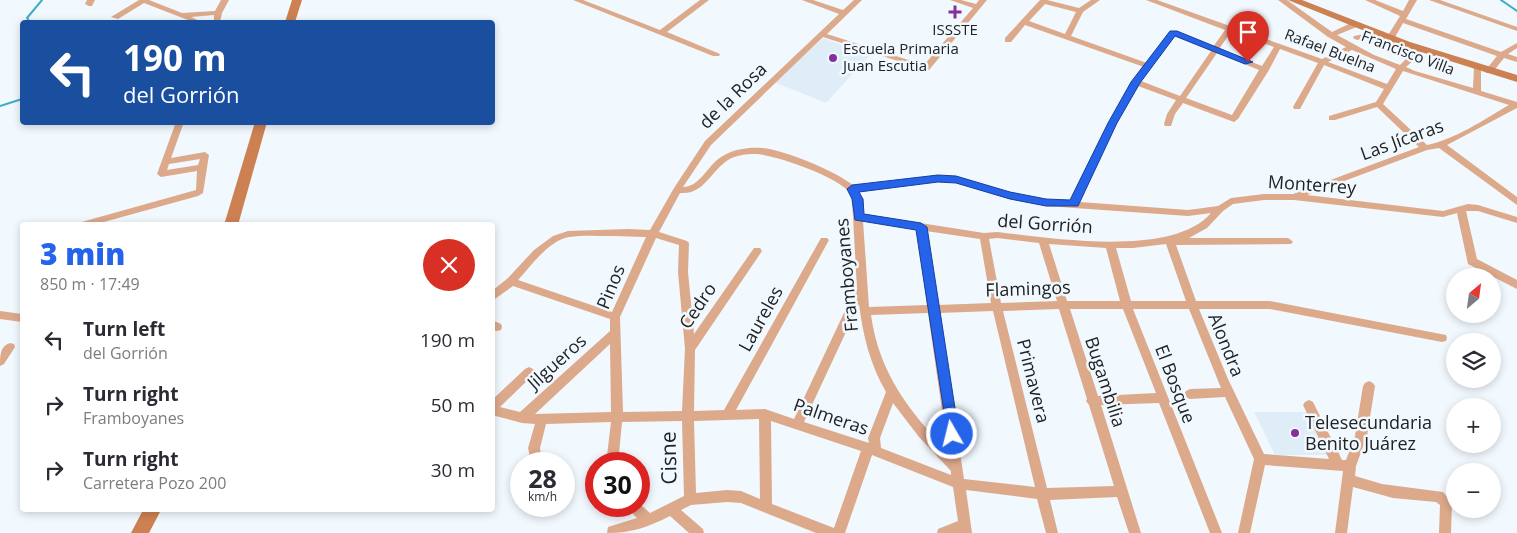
<!DOCTYPE html>
<meta charset="utf-8">
<style>
:root{--surface:#fff;--page:#f7f7f7;--text:#2b2b33;--muted:#7c7c81;--accent:#2563eb}
body{margin:0;font-family:"Open Sans",sans-serif;background:var(--page);color:var(--text);height:100vh;display:flex;flex-direction:column;font-size:19px;white-space:nowrap}
*{box-sizing:border-box;margin:0}
p{font-size:16px;color:var(--muted)}
.icon{flex:none;width:28px;height:28px;fill:none;stroke:currentColor;stroke-width:2;stroke-linecap:round;stroke-linejoin:round}
.map{position:relative;flex:1;overflow:hidden}
.panel{position:absolute;left:20px;top:222px;width:475px;height:290px;display:flex;flex-direction:column;background:var(--surface);border-radius:5px;box-shadow:0 2px 8px #0003}
.panel>*{flex:none}
.banner{position:absolute;left:20px;top:20px;width:475px;height:105px;border-radius:5px;box-shadow:0 2px 8px #0003;background:#1a4fa0;color:#fff;overflow:hidden}
.needle{width:32px;rotate:29deg}
.controls{position:absolute;left:1446px;top:268px;display:grid;gap:10px}
.controls a{display:grid;place-items:center;width:55px;height:55px;border-radius:50%;background:var(--surface);box-shadow:0 2px 8px #0003;font-size:25px}
.speed{position:absolute;left:510px;top:452px;display:flex;gap:10px;font-size:25px;font-weight:700;text-align:center}
.speed>*{display:grid;place-content:center;width:65px;height:65px;border-radius:50%;background:var(--surface);box-shadow:0 2px 8px #0003;line-height:1}
.speed small{font-size:12px;font-weight:400}
.speed .limit{border:8px solid #d22;background:#fff;color:#111}
.pin{position:absolute;display:grid;place-items:center;width:42px;height:42px;color:#fff;margin:-51px -21px;border-radius:50% 50% 50% 0;rotate:-45deg;box-shadow:0 0 5px #0007}
.pin .icon{rotate:45deg}
.me{position:absolute;width:55px;margin:-28px;rotate:352deg;stroke-linejoin:round;filter:drop-shadow(0 0 4px #0008)}
.turn{display:flex;align-items:center;gap:18px;height:105px;padding:0 20px;font-size:22px}
.turn .icon{width:65px;height:65px;stroke-width:2.5}
.turn b{display:block;font-size:35px;line-height:42px}
.round{display:grid;place-items:center;flex:none;width:52px;height:52px;border-radius:26px;background:var(--page)}
.overview{display:flex;align-items:center;justify-content:space-between;height:85px;padding:0 20px}
h1{font-size:30px;font-weight:800;line-height:38px;color:var(--accent)}
ul{padding:0;list-style:none}
li{display:flex;align-items:center;gap:15px;height:65px;padding:0 20px}
li div{flex:1}
li b{display:block;font-size:19px}
li em{font-style:normal}
.map>svg:first-child{display:block}
</style>
<div class="map">
<svg width="1517" height="533" viewBox="0 0 1517 533">
<rect width="100%" height="100%" fill="#f1f8fe"/>
<g fill="#dfedf8">
<path d="M823 38 870 55 826 103 774 82Z"/>
<path d="M1254 412H1311L1341 455H1275Z"/>
</g>
<g fill="none" stroke-linecap="round" stroke-linejoin="round">
<g stroke="#3caec5" stroke-width="2">
<path d="M1501 0 1517 11"/>
<path d="M30 22 27 18 42 0"/>
<path d="M0 106 22 99"/>
</g>
<g fill="#dda98b" fill-rule="evenodd">
<path d="M87 0H95L92 6H89L85 4Z"/>
<path d="M139 0H149L182 13 215 11 221 0H229L222 13 220 22H214V15L191 17 202 22H193L144 3 118 19 111 17Z"/>
<path d="M573 0H583L660 30 700 0H709L667 32 720 54 719 56H713Z"/>
<path d="M802 0H813L843 10 854 0H862L827 34 924 65 973 8 950 0H961L976 4 979 0H987L929 70H926L823 37 711 145 683 187C700 187 708 165 721 157 733 149 749 147 762 148 785 150 836 171 854 186L938 175 956 176 1010 193 1046 200 1071 201C1092 155 1112 108 1144 67L1025 25 1011 42H1005V38L1040 0H1047L1079 8 1091 0H1100L1083 12 1071 36 1147 63 1170 31H1176L1213 47 1225 30 1146 0H1157L1322 59 1346 47 1328 37 1278 0H1287L1332 32 1353 22H1359V26L1337 35 1374 55 1400 65 1418 47H1424V51L1406 67 1415 71 1473 88 1474 67 1475 65H1481V91L1517 102V108L1447 145 1517 197V205L1439 148 1427 150 1307 195 1443 211 1468 204 1478 205 1517 217V223L1478 211H1466L1477 259 1517 280V289L1468 264 1457 213 1443 217 1294 200H1264L1233 204 1223 211 1207 228 1189 238H1288L1291 240 1293 242 1291 244 1176 245 1196 301H1270L1446 335 1447 338 1446 341 1442 342 1270 309H1199L1228 379 1264 454 1329 459 1303 405 1305 402 1309 400 1313 402 1342 460H1346L1355 436 1363 386 1365 383 1369 381 1373 383 1375 386 1367 436 1356 466 1355 476 1382 484 1443 492 1452 503 1451 533H1439L1440 505 1436 502 1393 498 1353 487 1347 533H1335L1343 471 1265 465 1250 533H1238L1254 459 1225 397 1190 399 1186 397 1184 394 1186 391 1190 389 1221 388 1189 309H1133L1222 533H1210L1159 403 1101 405 1141 533H1129L1117 497 1050 500 1058 533H1046L1037 499 966 490 972 533H937L938 529 958 521 953 487 872 455 845 533H816L741 503 727 502 691 505 681 510 703 529 704 533H689L670 516C648 527 632 533 607 533L608 527 637 518 629 510 627 506H639V503L650 513 684 496 682 421 622 422 618 464H606L611 422 546 424 540 448 541 458 539 462 535 463 531 462 528 448 535 424 522 423 492 415V400L525 369 529 367 533 369 535 372 533 375 500 407 520 412 610 331V319L513 286 492 301V291L508 278 534 250 553 236 568 231 628 229 650 230 674 188 705 141 839 14ZM1045 4 1076 12 1065 34 1029 21ZM1231 32 1274 47 1262 66 1219 49ZM1174 36 1211 51 1180 96 1141 81ZM1280 49 1318 63 1293 107 1294 109H1300L1324 65 1384 89 1376 102 1329 116V120H1335L1377 107 1419 147 1293 194H1264L1231 198 1218 206 1188 210 1080 202 1116 123 1138 86 1176 100 1167 114 1164 124 1165 126H1171L1175 114 1183 103 1234 122 1238 119 1269 70ZM1352 50 1396 69 1387 84 1328 62ZM1217 53 1259 70 1232 115 1186 98ZM1403 71 1509 105C1483 120 1456 139 1427 145L1383 104ZM755 154C774 154 838 177 849 192 850 193 852 197 852 199L857 289 851 298 794 419 765 409 736 410 829 240 827 238H821L724 410 694 411 695 350 762 251 760 248H754L694 334 688 272 689 243 687 241 659 232 680 193C704 195 710 172 728 160 736 155 746 154 755 154ZM938 181 955 182 1009 199 1046 206 1188 216 1211 213C1173 258 1050 238 997 232L984 233 863 214 862 199 858 191ZM863 221 917 229 927 305 869 307ZM926 231 980 239 991 303 938 305ZM613 236 646 237 612 312 518 280C532 265 548 241 569 237 583 235 599 236 613 236ZM656 238 679 245 678 272 685 349 682 411 623 412 620 317ZM997 238 1039 243 1057 301 1001 303 989 239ZM1049 244 1106 248 1120 301H1067ZM1166 244 1186 301H1131L1116 248H1133ZM859 304C863 336 870 364 886 392L868 438 869 443 804 422ZM1059 309 1087 399 1086 401 1089 405 1114 486 1047 488 1003 311ZM1070 309H1123L1156 393 1098 396ZM993 311 1035 487 964 479 939 313ZM928 313 948 452C909 411 879 373 871 315ZM610 344 611 412 535 414ZM893 403 919 437 951 471V475L881 448 880 438ZM759 419 760 499 741 491 727 490 696 493 694 421ZM771 421 861 451 834 528 772 504Z"/>
<path d="M1365 0H1375L1403 11 1409 0H1417L1406 19 1501 52 1517 43V48L1508 54 1517 57V62L1504 58 1492 73H1486L1485 71 1497 56 1403 23 1394 39H1388L1387 37 1400 16Z"/>
<path d="M1429 0H1440L1517 27V31Z"/>
<path d="M1380 31H1383V35L1357 40 1353 38 1354 36Z"/>
<path d="M176 122H184L171 158 205 152 209 155 203 193 198 196 93 225H76L78 223 196 190 197 171 161 177 157 174ZM200 159 198 165 167 170 169 164Z"/>
<path d="M0 311 22 314V322L0 319Z"/>
<path d="M492 320 501 324 502 327 501 330 497 331 492 330Z"/>
<path d="M10 343 14 344 15 347 4 364 0 366C0 356 0 346 10 343Z"/>
</g>
<g fill="#cd8152" fill-rule="evenodd">
<path d="M292 0H302L295 22H285Z"/>
<path d="M1288 0H1302L1410 42 1517 75V82L1402 46Z"/>
<path d="M255 122H267L238 225H224Z"/>
<path d="M143 510H161L149 533H131Z"/>
</g>
</g>
<path fill="#2563eb" stroke="#184099" d="M1170 31H1177L1253 62 1245 64 1175 36 1140 83 1117 123 1078 206H1046L1010 199 956 183 938 182 859 192 863 199 864 214 921 223 927 227 959 434 957 438H948L916 230 855 220 852 199 847 189 852 185 938 175 956 176 1010 192 1046 199 1070 200 1108 123 1131 82Z"/>
<g fill="#84319f" stroke="#f1f8fe" stroke-width="2">
<path d="M952.5 4.5h5v5h5v5h-5v5h-5v-5h-5v-5h5z"/>
<circle cx="833" cy="58" r="5"/>
<circle cx="1295" cy="433" r="5"/>
</g>
<g text-anchor="middle" stroke-width="5" stroke-linejoin="round" paint-order="stroke">
<g font-size="15" fill="#202325" stroke="#f1f8fe">
<text x="955" y="35">ISSSTE</text>
<text x="843" y="54" text-anchor="start">Escuela Primaria<tspan x="843" dy="17">Juan Escutia</tspan></text>
</g>
<g font-size="15" fill="#202325" stroke="#f1f8fe">
<text transform="translate(1330 51) rotate(21)" y="5">Rafael Buelna</text>
<text transform="translate(1408 53) rotate(21)" y="5">Francisco Villa</text>
</g>
<g font-size="18" fill="#202325" stroke="#f1f8fe">
<text transform="translate(733 96) rotate(-44)" y="6">de la Rosa</text>
<text transform="translate(1402 140) rotate(-20)" y="6">Las Jícaras</text>
<text transform="translate(1312 185) rotate(4)" y="6">Monterrey</text>
<text transform="translate(1045 224) rotate(4)" y="6">del Gorrión</text>
<text transform="translate(847 275) rotate(-95)" y="6">Framboyanes</text>
<text transform="translate(611 287) rotate(-68)" y="6">Pinos</text>
<text transform="translate(1028 289) rotate(-2)" y="6">Flamingos</text>
<text transform="translate(698 306) rotate(-56)" y="6">Cedro</text>
<text transform="translate(761 319) rotate(-61)" y="6">Laureles</text>
<text transform="translate(1226 345) rotate(68)" y="6">Alondra</text>
<text transform="translate(557 362) rotate(-42)" y="6">Jilgueros</text>
<text transform="translate(1033 381) rotate(76)" y="6">Primavera</text>
<text transform="translate(1105 382) rotate(72)" y="6">Bugambilia</text>
<text transform="translate(1175 384) rotate(69)" y="6">El Bosque</text>
<text transform="translate(831 417) rotate(19)" y="6">Palmeras</text>
</g>
<g font-size="18" fill="#202325" stroke="#f1f8fe" text-anchor="start">
<text x="1305" y="429">Telesecundaria<tspan x="1305" dy="21">Benito Juárez</tspan></text>
</g>
<g font-size="21" fill="#202325" stroke="#f1f8fe">
<text transform="translate(669 458) rotate(-91)" y="7">Cisne</text>
</g>
</g>
</svg>
<div class="controls">
<a><svg class="needle" viewBox="-14 -14 28 28"><path d="M0-13l5 13h-10z" fill="#e53935"/><path d="M0 13l5-13h-10z" fill="#7c7c81"/></svg></a>
<a><svg class="icon" aria-label="layers" viewBox="0 0 24 24"><path d="M12 4l9 5-9 5-9-5zM3 14l9 5 9-5"/></svg></a>
<a>+</a>
<a>−</a>
</div>
<div class="speed"><div>28<small>km/h</small></div><div class="limit">30</div></div>
<div class="pin" style="left:1248px;top:62px;background:#d93025"><svg class="icon" aria-label="arrive" viewBox="0 0 24 24"><path d="M6 21V4h12l-3 4 3 4H6"/></svg></div>
<svg class="me" style="left:952px;top:434px" viewBox="-20 -20 40 40"><circle r="17" fill="#2563eb" stroke="#fff" stroke-width="3"/><path d="M0-11L8 9 0 5-8 9z" fill="#fff"/></svg>
<div class="banner">
<div class="turn"><svg class="icon" aria-label="left" viewBox="0 0 24 24"><path d="M17 20v-9H6M10 6l-5 5 5 5"/></svg><div><b>190 m</b>del Gorrión</div></div>
</div>
<section class="panel">
<div class="overview"><div><h1>3 min</h1><p>850 m · 17:49</p></div><a class="round" style="background:#d93025;color:#fff"><svg class="icon" aria-label="close" viewBox="0 0 24 24"><path d="M6 6l12 12M18 6L6 18"/></svg></a></div>
<ul>
<li><svg class="icon" aria-label="left" viewBox="0 0 24 24"><path d="M17 20v-9H6M10 6l-5 5 5 5"/></svg><div><b>Turn left</b><p>del Gorrión</p></div><em>190 m</em></li>
<li><svg class="icon" aria-label="right" viewBox="0 0 24 24"><path d="M7 20v-9h11M14 6l5 5-5 5"/></svg><div><b>Turn right</b><p>Framboyanes</p></div><em>50 m</em></li>
<li><svg class="icon" aria-label="right" viewBox="0 0 24 24"><path d="M7 20v-9h11M14 6l5 5-5 5"/></svg><div><b>Turn right</b><p>Carretera Pozo 200</p></div><em>30 m</em></li>
</ul>
</section>
</div>
